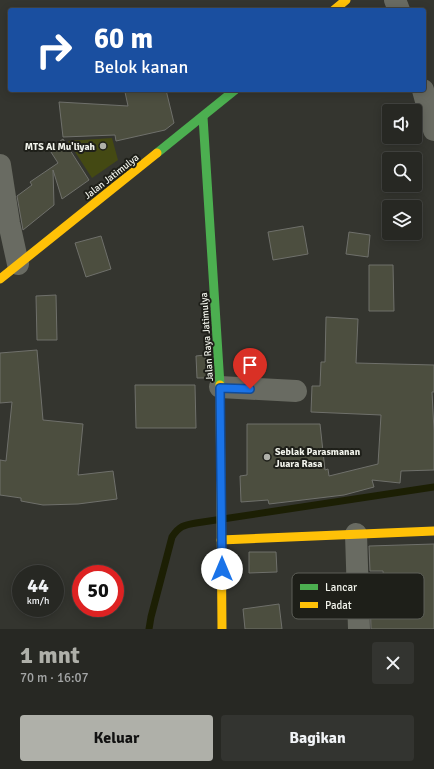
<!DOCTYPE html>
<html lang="id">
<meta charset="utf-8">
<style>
:root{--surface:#272823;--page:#333430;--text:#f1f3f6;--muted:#a4a6a6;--line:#434441;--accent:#afb0a9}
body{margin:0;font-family:Signika,sans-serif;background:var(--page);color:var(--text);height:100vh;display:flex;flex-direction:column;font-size:15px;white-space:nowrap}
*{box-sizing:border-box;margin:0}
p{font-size:13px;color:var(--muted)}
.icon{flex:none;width:22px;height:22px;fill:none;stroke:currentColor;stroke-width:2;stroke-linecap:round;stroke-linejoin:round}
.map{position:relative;height:629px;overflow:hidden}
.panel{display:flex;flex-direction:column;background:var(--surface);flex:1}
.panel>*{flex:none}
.guide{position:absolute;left:8px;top:8px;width:418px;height:84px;border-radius:4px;box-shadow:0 2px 10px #0003,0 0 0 1px var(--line);background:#1a4fa0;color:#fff;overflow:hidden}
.fabs{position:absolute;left:382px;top:104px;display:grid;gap:8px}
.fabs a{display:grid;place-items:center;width:40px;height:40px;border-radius:4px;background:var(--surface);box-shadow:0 2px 10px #0003,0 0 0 1px var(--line);font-size:20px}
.speed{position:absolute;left:12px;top:565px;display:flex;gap:8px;font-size:20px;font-weight:700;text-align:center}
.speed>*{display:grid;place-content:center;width:52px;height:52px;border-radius:50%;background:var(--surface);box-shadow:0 2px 10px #0003,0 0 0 1px var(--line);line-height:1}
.speed small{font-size:10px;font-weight:400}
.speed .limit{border:6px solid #d22;background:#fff;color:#111}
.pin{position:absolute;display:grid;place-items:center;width:34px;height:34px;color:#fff;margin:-41px -17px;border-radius:50% 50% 50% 0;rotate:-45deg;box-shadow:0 0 4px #0007}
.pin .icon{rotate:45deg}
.me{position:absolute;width:44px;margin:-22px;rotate:0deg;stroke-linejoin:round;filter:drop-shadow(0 0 3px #0008)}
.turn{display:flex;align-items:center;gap:14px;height:84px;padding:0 20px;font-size:18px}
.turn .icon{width:52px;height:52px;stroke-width:2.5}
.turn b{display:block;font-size:28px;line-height:34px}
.round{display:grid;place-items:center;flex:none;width:42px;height:42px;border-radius:4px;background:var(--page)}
.head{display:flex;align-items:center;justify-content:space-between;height:68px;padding:0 20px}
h1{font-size:24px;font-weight:700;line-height:30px;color:var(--accent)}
.primary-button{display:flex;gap:8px;margin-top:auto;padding:8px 20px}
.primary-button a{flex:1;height:46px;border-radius:4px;background:var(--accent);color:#111;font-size:16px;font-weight:700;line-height:46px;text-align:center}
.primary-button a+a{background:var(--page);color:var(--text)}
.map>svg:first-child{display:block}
</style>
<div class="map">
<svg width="434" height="629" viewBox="0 0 434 629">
<rect width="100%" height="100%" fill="#34352f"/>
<path fill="#444913" d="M112 138 118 160 92 178 68 141Z"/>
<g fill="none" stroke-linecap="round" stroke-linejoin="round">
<path stroke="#1c1f04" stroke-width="7" d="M149 629 151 617 172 537C179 526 184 525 196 523L434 487"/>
</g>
<g fill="#4c4e3f" stroke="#6f706b">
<path d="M135 90H166L174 123 165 130 116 141 115 135 63 137 59 102 128 106 125 92Z"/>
<path d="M63 139 89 180 62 199 53 170 54 205 23 230 17 196 32 185 30 182 58 163 49 149Z"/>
<path d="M303 226 308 254 273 260 268 232Z"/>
<path d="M349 232 370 235 368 257 346 254Z"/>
<path d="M101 236 111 269 86 277 75 243Z"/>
<path d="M369 265H393L394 311H369Z"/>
<path d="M56 295 57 340H37L36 296Z"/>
<path d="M326 317 358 319 356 363 434 365V392H432L434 431V470L401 471 400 483 372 480 374 487 344 495 269 504 268 500 241 502 240 476 247 475V424H320L325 470 328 469 329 476 378 464 381 415 311 412 312 386H320L321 362H325Z"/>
<path d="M37 350 43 420 83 424 78 475 113 471 117 499 78 504 43 505 21 501V498L0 495V460L6 461 12 402 0 403V353Z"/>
<path d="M205 355 207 378H197L196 356Z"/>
<path d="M135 385H195L196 428H136Z"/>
<path d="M434 544V629H371L370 592 385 590 383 571H370L369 546Z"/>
<path d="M249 552H276L277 572 249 573Z"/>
<path d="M279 604 282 629H245L243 609Z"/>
</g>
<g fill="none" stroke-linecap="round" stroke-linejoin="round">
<g stroke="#696b62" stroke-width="22">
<path d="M395 0 399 10"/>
<path d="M423 90 434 130"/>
<path d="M0 165 9 223 18 264"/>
<path d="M220 387 296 391"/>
<path d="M356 534 359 629"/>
</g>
<g stroke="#4caf50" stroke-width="9">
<path d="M203 117 220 385"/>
<path d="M157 153 235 90"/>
</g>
<g stroke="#ffc107" stroke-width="9">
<path d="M334 10 346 0"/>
<path d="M0 279 157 153"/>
<path d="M220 385 222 629"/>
<path d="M221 540 434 531"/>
</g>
</g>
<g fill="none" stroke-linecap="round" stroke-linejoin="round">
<g stroke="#114b97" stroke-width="10">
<path id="route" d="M222 569 220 388 250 389"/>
</g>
<use href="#route" stroke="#1a73e8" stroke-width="7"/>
</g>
<g fill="#afb0a9" stroke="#1e1f19" stroke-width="1.5">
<circle cx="103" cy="146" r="4"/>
<circle cx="267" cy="457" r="4"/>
</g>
<g text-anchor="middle" stroke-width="4" stroke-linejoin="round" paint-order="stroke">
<g font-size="10" font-weight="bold" fill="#f1f3eb" stroke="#1e1f19" text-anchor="end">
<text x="95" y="150">MTS Al Mu'liyah</text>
<text x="275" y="455" text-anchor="start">Seblak Parasmanan<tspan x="275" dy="12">Juara Rasa</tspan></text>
</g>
<g font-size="10" fill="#f1f3eb" stroke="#1e1f19">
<text transform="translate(111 176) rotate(-38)" y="4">Jalan Jatimulya</text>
<text transform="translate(206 337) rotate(-94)" y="4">Jalan Raya Jatimulya</text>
</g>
</g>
<rect x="292" y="573" width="132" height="46" rx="6" fill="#1e1f19" stroke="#5d5f58" stroke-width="1"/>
<rect x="300" y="584" width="18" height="6" fill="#4caf50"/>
<rect x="300" y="602" width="18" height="6" fill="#ffc107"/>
<g font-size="11" fill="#f1f3eb">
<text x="325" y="591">Lancar</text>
<text x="325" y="609">Padat</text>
</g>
</svg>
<div class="fabs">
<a><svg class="icon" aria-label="sound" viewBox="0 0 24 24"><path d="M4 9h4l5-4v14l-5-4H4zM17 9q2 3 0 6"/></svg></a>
<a><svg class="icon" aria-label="search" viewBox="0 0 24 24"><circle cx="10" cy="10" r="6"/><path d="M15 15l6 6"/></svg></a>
<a><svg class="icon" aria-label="layers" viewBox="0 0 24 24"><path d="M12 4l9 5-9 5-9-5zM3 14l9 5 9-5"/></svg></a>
</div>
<div class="speed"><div>44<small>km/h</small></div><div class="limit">50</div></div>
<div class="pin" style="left:250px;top:389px;background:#d93025"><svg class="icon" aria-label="arrive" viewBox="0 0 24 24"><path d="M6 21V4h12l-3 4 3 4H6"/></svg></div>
<svg class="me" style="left:222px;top:569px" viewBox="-20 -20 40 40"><circle r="19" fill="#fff"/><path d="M0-13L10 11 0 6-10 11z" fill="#1a73e8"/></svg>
<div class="guide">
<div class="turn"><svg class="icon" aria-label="right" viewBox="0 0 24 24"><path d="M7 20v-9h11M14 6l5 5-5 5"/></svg><div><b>60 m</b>Belok kanan</div></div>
</div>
</div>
<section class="panel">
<div class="head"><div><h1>1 mnt</h1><p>70 m · 16:07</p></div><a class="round"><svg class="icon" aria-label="close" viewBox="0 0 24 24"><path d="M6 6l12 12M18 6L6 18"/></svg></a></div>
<div class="primary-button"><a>Keluar</a><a>Bagikan</a></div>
</section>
